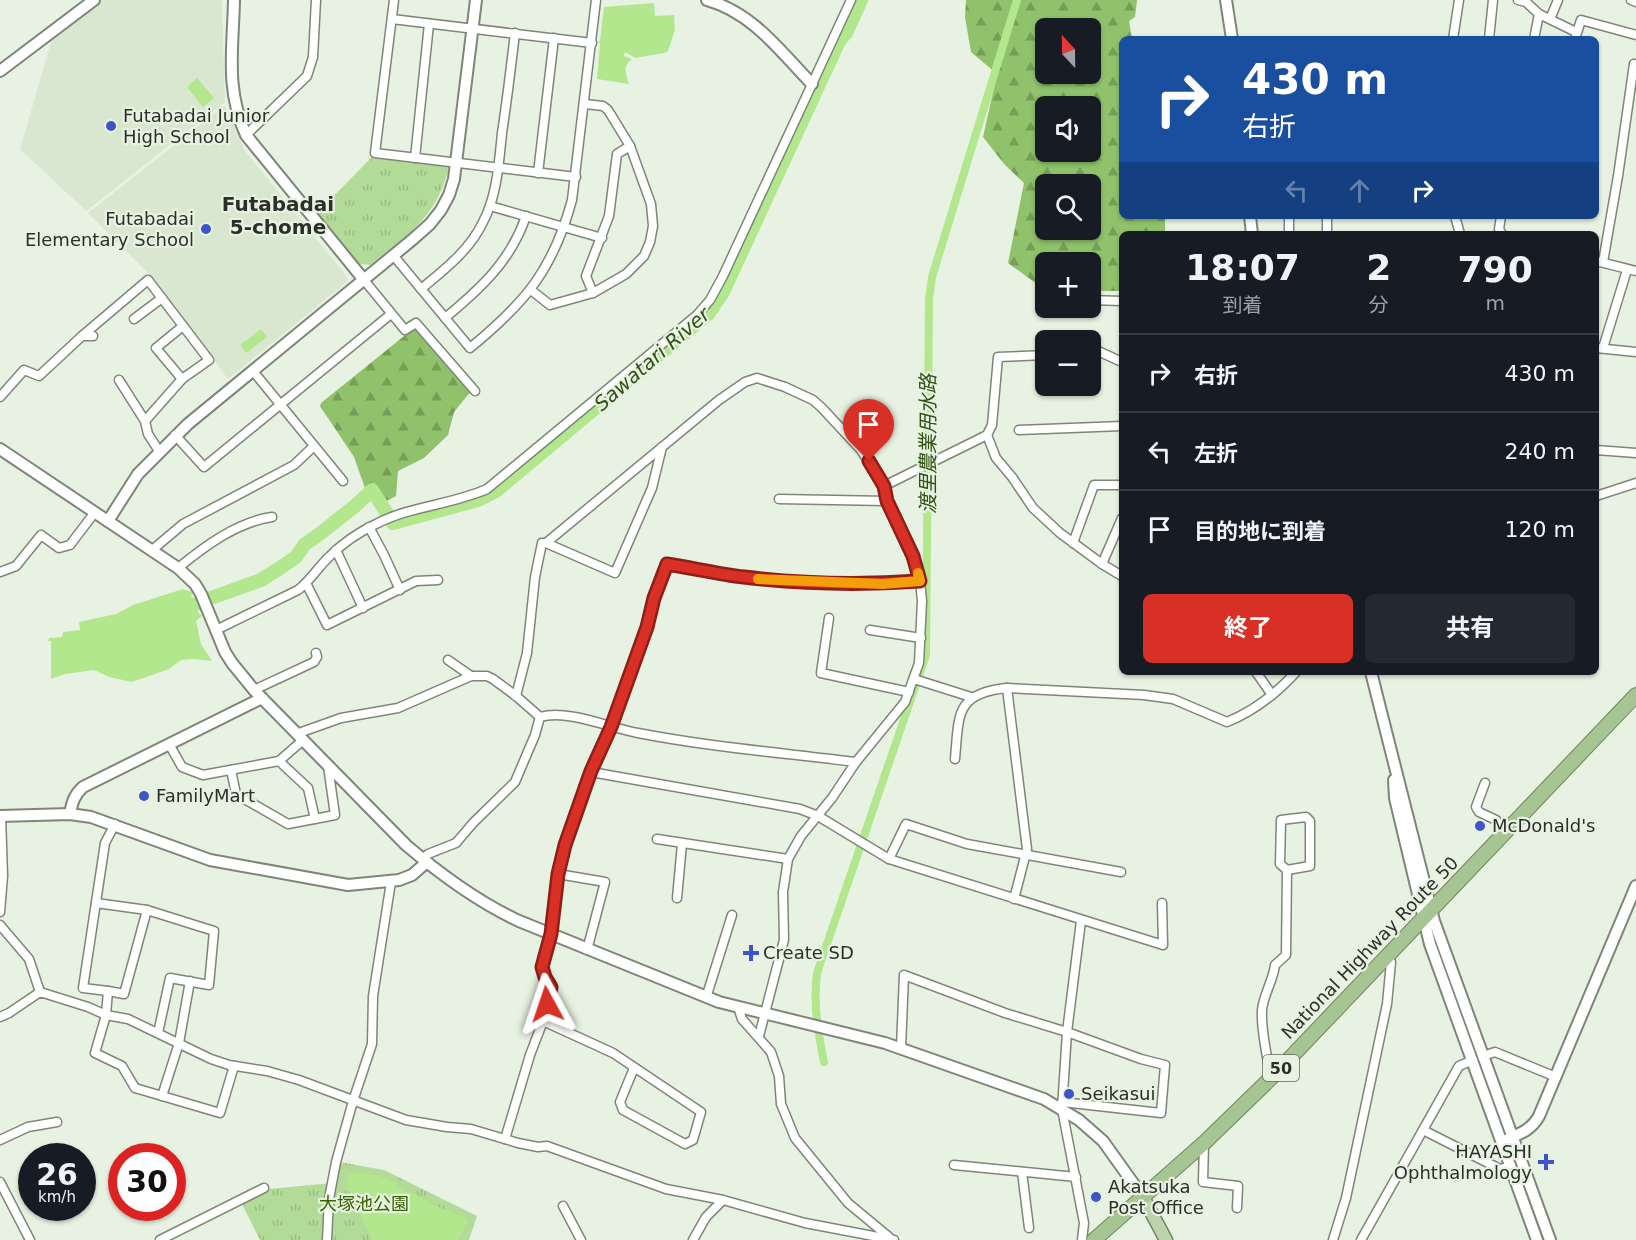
<!DOCTYPE html>
<html lang="ja">
<meta charset="utf-8">
<style>
:root{--surface:#171b24;--page:#242831;--text:#f1f3f6;--muted:#9ea1a6;--line:#363941;--accent:#d93025}
body{margin:0;font-family:"DejaVu Sans","Noto Sans JP",sans-serif;background:var(--page);color:var(--text);height:100vh;display:flex;flex-direction:column;font-size:22px;white-space:nowrap}
*{box-sizing:border-box;margin:0}
p{font-size:20px;color:var(--muted)}
.icon{flex:none;width:33px;height:33px;fill:none;stroke:currentColor;stroke-width:2;stroke-linecap:round;stroke-linejoin:round}
.map{position:relative;flex:1;overflow:hidden}
.sheet{position:absolute;left:1119px;top:231px;width:480px;height:444px;display:flex;flex-direction:column;background:var(--surface);border-radius:9px;box-shadow:0 2px 4px #0004}
.sheet>*{flex:none}
.hud{position:absolute;left:1119px;top:36px;width:480px;height:183px;border-radius:9px;box-shadow:0 2px 4px #0004;background:#1a4fa0;color:#fff;overflow:hidden}
.needle{width:39px;rotate:338deg}
.tools{position:absolute;left:1035px;top:18px;display:grid;gap:12px}
.tools a{display:grid;place-items:center;width:66px;height:66px;border-radius:9px;background:var(--surface);box-shadow:0 2px 4px #0004;font-size:30px}
.speed{position:absolute;left:18px;top:1143px;display:flex;gap:12px;font-size:30px;font-weight:700;text-align:center}
.speed>*{display:grid;place-content:center;width:78px;height:78px;border-radius:50%;background:var(--surface);box-shadow:0 2px 4px #0004;line-height:1}
.speed small{font-size:15px;font-weight:400}
.speed .limit{border:9px solid #d22;background:#fff;color:#111}
.pin{position:absolute;display:grid;place-items:center;width:51px;height:51px;color:#fff;margin:-62px -26px;border-radius:50% 50% 50% 0;rotate:-45deg;box-shadow:0 0 6px #0007}
.pin .icon{rotate:45deg}
.me{position:absolute;width:66px;margin:-33px;rotate:355deg;stroke-linejoin:round;filter:drop-shadow(0 0 4px #0008)}
.turn{display:flex;align-items:center;gap:21px;height:126px;padding:0 24px;font-size:27px}
.turn .icon{width:78px;height:78px;stroke-width:2.5}
.turn b{display:block;font-size:42px;line-height:51px}
.lanes{display:flex;align-items:center;height:57px;padding:0 24px;background:#0003;justify-content:center;gap:30px;direction:ltr}
.lanes .off{opacity:.35}
.eta{display:flex;justify-content:space-evenly;align-items:center;height:102px;text-align:center}
.eta b{font-size:36px;font-weight:700;line-height:42px}
.primary-button{display:flex;gap:12px;margin-top:auto;padding:12px 24px}
.primary-button a{flex:1;height:69px;border-radius:9px;background:var(--accent);color:#fff;font-size:24px;font-weight:700;line-height:69px;text-align:center}
.primary-button a+a{background:var(--page);color:var(--text)}
ul{padding:0;list-style:none}
li{display:flex;align-items:center;gap:18px;height:78px;padding:0 24px;border-top:2px solid var(--line)}
li div{flex:1}
li b{display:block;font-size:22px}
li em{font-style:normal}
.map>svg:first-child{display:block}
</style>
<div class="map">
<svg width="1636" height="1240" viewBox="0 0 1636 1240">
<defs>
<pattern id="grass-tufts" width="24" height="20" patternUnits="userSpaceOnUse" patternTransform="scale(1.5)"><rect width="24" height="20" fill="#b2db97"/><path d="M3 7l-1-3M5 7V3M7 7l1-3M15 17l-1-3M17 17v-4M19 17l1-3" fill="none" stroke="#99bc82"/></pattern>
<pattern id="forest-firs" width="22" height="20" patternUnits="userSpaceOnUse" patternTransform="scale(1.5)"><rect width="22" height="20" fill="#8fc26a"/><path d="M5 1l3.5 6h-7zM16 11l3.5 6h-7z" fill="#759e57"/></pattern>
</defs>
<rect width="100%" height="100%" fill="#e8f2e2"/>
<g fill="#d9e7d1">
<path d="M103 0H222L225 102 86 211 20 149 52 39Z"/>
<path d="M225 105 245 151 344 273 348 281 228 379 151 276 88 213Z"/>
</g>
<g fill="url(#grass-tufts)">
<path d="M371 158 449 166C438 217 408 234 370 265L355 263 315 215Z"/>
<path d="M339 1162 384 1170 477 1216 469 1240H260L241 1202 268 1189 333 1183Z"/>
</g>
<g fill="url(#forest-firs)" fill-rule="evenodd">
<path d="M966 0H1137L1135 17 1129 21 1132 39H1122V216H1165V234H1122V291H1091L1090 262H1046L1045 290 1008 263 1024 183 1005 165 983 137 997 74 971 52 965 17ZM1046 28H1090V74H1046ZM1046 106H1090V152H1046ZM1046 184H1090V230H1046Z"/>
<path d="M414 328H417L471 391 454 412 448 435 424 458 398 471 396 496 383 503 374 485 366 491 354 457 320 406 321 403Z"/>
</g>
<g fill="#b2e78d">
<path d="M654 3 655 16 674 15 675 30 668 51 664 53 635 58 625 52 624 56 632 59C622 66 626 73 629 84L597 79 600 44 598 41H600L604 7Z"/>
<path d="M197 78 214 98 203 107 187 87Z"/>
<path d="M261 329 267 337 246 353 240 345Z"/>
<path d="M183 589 192 592C190 602 194 609 202 616L196 621 201 644 212 661 193 659 181 660 169 669 132 682 109 677 94 670 65 674 51 679V641H48L49 638 62 637 63 632 80 630 79 622 116 614 133 605Z"/>
<path d="M357 1173 376 1175 396 1183 403 1191 415 1194 431 1204 466 1218 467 1223 458 1240H371C367 1221 343 1194 348 1175Z"/>
</g>
<g fill="none" stroke-linecap="round" stroke-linejoin="round">
<path stroke="#b2e78d" stroke-width="8" d="M824 1062C818 1032 813 1004 817 973L926 655 929 299 932 277 1017 0"/>
<g stroke="#b2e78d" stroke-width="14">
<path d="M392 521 393 523 478 500 496 491 708 314 723 292 839 41 846 33 861 0"/>
<path d="M211 598 261 580 283 566 296 557 305 544 317 536 355 506 372 490 388 515"/>
<path d="M177 612 198 603"/>
</g>
<g stroke="#7d8677" stroke-width="11">
<g id="minor">
<path d="M394 0 375 153 576 177"/>
<path d="M1518 0 1526 2 1539 14 1576 32"/>
<path d="M1631 0 1636 2"/>
<path d="M392 19 592 43"/>
<path d="M1550 19 1558 0"/>
<path d="M1453 39 1459 0"/>
<path d="M1489 39 1493 0"/>
<path d="M1534 39 1539 14"/>
<path d="M1575 39 1581 20 1636 35"/>
<path d="M246 135 307 76 313 57 316 0"/>
<path d="M415 158 429 24"/>
<path d="M538 173 554 38"/>
<path d="M490 206 602 238"/>
<path d="M1289 216V234"/>
<path d="M1327 216V234"/>
<path d="M1455 216 1460 234"/>
<path d="M1501 216 1499 229 1502 234"/>
<path d="M393 255 470 348C525 303 553 270 572 200L596 0"/>
<path d="M1596 261 1636 271"/>
<path d="M1603 262 1618 176 1634 64 1636 66"/>
<path d="M364 280 405 330 416 323 475 391"/>
<path d="M421 289C444 270 470 250 483 222 497 196 499 162 502 133 507 100 511 67 515 33"/>
<path d="M531 290 550 305 593 293 626 274 644 256 650 242 653 226 651 204 630 146 608 110 603 106 585 104"/>
<path d="M593 293 586 276 609 216 617 154 630 146"/>
<path d="M1090 300 1122 301"/>
<path d="M445 318C480 289 511 261 526 216"/>
<path d="M134 319 162 298"/>
<path d="M82 336 148 280 209 360 182 379 145 421 148 434 159 451"/>
<path d="M1596 348 1636 352"/>
<path d="M1603 348 1627 270"/>
<path d="M1090 351H1098L1122 362"/>
<path d="M253 371 343 481"/>
<path d="M182 379 156 348 183 326"/>
<path d="M119 380 145 421"/>
<path d="M0 397 24 370 39 376 82 336H93"/>
<path d="M1019 430 1122 426"/>
<path d="M175 435 204 467 391 314"/>
<path d="M987 435 996 458 1012 477 1033 508 1060 533 1102 564 1122 576"/>
<path d="M1596 450 1636 453"/>
<path d="M884 486 987 435 992 425 998 357 1046 355"/>
<path d="M1596 496 1636 483"/>
<path d="M779 499 887 501"/>
<path d="M369 527 384 555 400 590"/>
<path d="M546 543 615 573 652 488 662 447"/>
<path d="M1073 543 1094 485H1122"/>
<path d="M336 550 363 608"/>
<path d="M151 551 183 524 294 465 314 446"/>
<path d="M1102 564 1122 518"/>
<path d="M178 568C205 546 237 522 272 517"/>
<path d="M0 572 16 566 41 535 59 548 70 545 95 512"/>
<path d="M306 583 327 625 416 581 438 580"/>
<path d="M829 618 821 673 909 692"/>
<path d="M216 630 298 590C311 580 318 567 330 556 343 543 359 532 376 524 410 506 451 505 487 489L697 315 710 300 723 276 851 0"/>
<path d="M870 630 921 638"/>
<path d="M448 660 471 676"/>
<path d="M1256 672 1272 695"/>
<path d="M914 679 971 697"/>
<path d="M1007 688 1027 849 1014 899"/>
<path d="M254 690 314 662 317 657 316 653"/>
<path d="M516 696 527 653 535 577 542 543H546L719 400 745 382 757 378 785 387 813 400 822 408 861 450 884 486 887 501 913 556 920 581 922 601 919 663 905 702 856 762 832 798 801 836 788 859 783 892 784 940 759 1036"/>
<path d="M540 717C568 709 610 728 638 733 710 747 784 753 856 762"/>
<path d="M296 734 341 718 398 708 471 676H487L493 679 516 696 540 717"/>
<path d="M169 744 182 767 203 775 279 761 302 741"/>
<path d="M955 759C959 715 955 693 1007 688L1144 695 1173 699 1227 722C1254 711 1277 693 1296 672"/>
<path d="M279 761 308 788 315 819"/>
<path d="M231 770 236 794 288 824 335 815 328 766"/>
<path d="M591 772 800 809 818 816 889 859 1163 945 1162 903"/>
<path d="M1485 783 1476 807 1479 812 1496 820 1505 833"/>
<path d="M115 824 105 843 83 988 108 991 106 1015 95 1053 122 1066 135 1088 220 1113 234 1066"/>
<path d="M657 839 788 859"/>
<path d="M423 859 428 854 456 843 473 823 515 782 535 735 540 717"/>
<path d="M889 859 906 824 967 844 1121 872"/>
<path d="M558 874 605 882 587 950"/>
<path d="M677 898 682 844"/>
<path d="M96 903 147 910 214 931 209 985 170 978 158 1033"/>
<path d="M0 912 3 876 1 816"/>
<path d="M1081 921 1067 1032 1062 1109 1084 1223 1082 1240"/>
<path d="M0 925 29 959 40 992"/>
<path d="M108 991 124 994 147 910"/>
<path d="M706 998 732 915"/>
<path d="M738 1007 742 1019 771 1052 779 1076 781 1104 795 1138 848 1203 889 1237"/>
<path d="M0 1017 9 1013 40 992 88 1007 106 1015 128 1019 211 1059 229 1065 267 1071 299 1080 406 1120 447 1127 471 1129 518 1143 538 1147 547 1146 666 1189 723 1200 805 1223 894 1240"/>
<path d="M543 1021 613 1053 701 1112 693 1140 685 1144 623 1110 620 1102 634 1068"/>
<path d="M901 1048 904 975 1005 1013 1067 1032 1141 1059 1165 1065 1161 1113 1062 1102"/>
<path d="M1483 1056 1495 1052 1556 1077"/>
<path d="M1272 1077C1267 1062 1261 1026 1262 1010 1263 996 1273 981 1275 965L1286 955 1287 870 1280 864 1281 820 1306 817 1310 821V866L1287 870"/>
<path d="M162 1096 179 1043 190 981"/>
<path d="M1423 1130 1500 1169 1511 1166"/>
<path d="M505 1139 530 1055 543 1021 551 986 545 977 542 967 551 934 558 874 565 845 591 772 611 727 647 627 654 598 667 564C693 568 718 574 744 577 802 584 862 585 920 581"/>
<path d="M0 1140 28 1127 57 1122"/>
<path d="M1204 1143 1203 1182 1238 1186 1237 1208"/>
<path d="M954 1165 1076 1177"/>
<path d="M1022 1172 1029 1228"/>
<path d="M0 1182 30 1240"/>
<path d="M563 1206 581 1240"/>
<path d="M160 1240 264 1188"/>
<path d="M327 1240 329 1199 336 1162 353 1101 372 1044 373 996 391 882"/>
<path d="M693 1240 706 1217 723 1200"/>
<path d="M1333 1240 1346 1198 1387 1004 1391 962 1385 957"/>
<path d="M1361 1240 1459 1066 1473 1060"/>
</g>
</g>
<g stroke="#7d8677" stroke-width="14">
<g id="tertiary">
<path d="M234 0C233 49 225 89 246 135L364 280"/>
<path d="M707 0C753 13 780 51 812 84"/>
<path d="M1226 0 1232 39"/>
<path d="M0 71 94 0"/>
<path d="M1250 216 1252 234"/>
<path d="M0 449 178 568 195 584 201 594 225 652 232 663 254 690 406 845C440 874 478 902 519 921L719 1002 885 1043 1044 1099 1079 1120 1103 1141 1143 1197"/>
<path d="M108 521 138 474 188 424 412 240 430 224 441 210 449 195 454 179 476 0"/>
<path d="M1371 672 1434 921 1550 1240"/>
<path d="M1394 780 1395 798 1430 944 1537 1240"/>
<path d="M70 814C72 803 74 795 83 787L262 698"/>
<path d="M0 816 70 814 91 817 210 860 348 885 399 880 412 875 427 862"/>
<path d="M1508 1139C1522 1133 1532 1129 1539 1116L1636 886"/>
</g>
</g>
<g stroke="#6e875c" stroke-width="15">
<path id="primary" d="M1143 1197 1166 1240"/>
</g>
<g stroke="#6e875c" stroke-width="16">
<path id="trunk" d="M1094 1240 1204 1143 1272 1077 1636 695"/>
</g>
<use href="#minor" stroke="#fff" stroke-width="8"/>
<use href="#tertiary" stroke="#fff" stroke-width="10"/>
<use href="#primary" stroke="#bdd3ae" stroke-width="12"/>
<use href="#trunk" stroke="#a7c493" stroke-width="14"/>
</g>
<g fill="none" stroke-linecap="round" stroke-linejoin="round">
<g stroke="#8d1f18" stroke-width="15">
<path id="route" d="M547 1004 551 987 545 977 542 967 551 934 558 874 565 845 591 771 611 727 647 627 654 598 667 564C693 568 718 574 744 577 802 584 862 585 920 581L913 556 887 501 884 486 869 461"/>
</g>
<use href="#route" stroke="#d93025" stroke-width="10"/>
<path stroke="#f59e0b" stroke-width="10" d="M758 579 883 584 920 581 918 573"/>
</g>
<g fill="#3c55c7" stroke="#e8f2e2" stroke-width="2">
<circle cx="111" cy="126" r="6"/>
<circle cx="206" cy="229" r="6"/>
<circle cx="144" cy="796" r="6"/>
<circle cx="1480" cy="826" r="6"/>
<path d="M748 944h6v6h6v6h-6v6h-6v-6h-6v-6h6z"/>
<circle cx="1069" cy="1094" r="6"/>
<path d="M1543 1153h6v6h6v6h-6v6h-6v-6h-6v-6h6z"/>
<circle cx="1096" cy="1197" r="6"/>
</g>
<g text-anchor="middle" stroke-width="4.5" stroke-linejoin="round" paint-order="stroke">
<rect fill="#e8f2e2" stroke="#646a60" stroke-width="1.5" x="1263" y="1055" width="36" height="26" rx="4.5"/>
<g font-size="16" font-weight="bold" fill="#2c2f29">
<text x="1281" y="1074">50</text>
</g>
<g font-size="18" fill="#2c2f29" stroke="#e8f2e2" text-anchor="start">
<text x="123" y="122">Futabadai Junior<tspan x="123" dy="21">High School</tspan></text>
<text x="194" y="225" text-anchor="end">Futabadai<tspan x="194" dy="21">Elementary School</tspan></text>
<text x="156" y="802">FamilyMart</text>
<text x="1492" y="832">McDonald's</text>
<text x="763" y="959">Create SD</text>
<text x="1081" y="1100">Seikasui</text>
<text x="1532" y="1158" text-anchor="end">HAYASHI<tspan x="1532" dy="21">Ophthalmology</tspan></text>
<text x="1108" y="1193">Akatsuka<tspan x="1108" dy="21">Post Office</tspan></text>
</g>
<g font-size="18" fill="#2c2f29" stroke="#e8f2e2">
<text transform="translate(1370 948) rotate(-46)" y="6">National Highway Route 50</text>
</g>
<g font-size="18" fill="#376402" stroke="#e8f2e2">
<text x="364" y="1210">大塚池公園</text>
</g>
<g font-size="20" font-weight="bold" fill="#2c2f29" stroke="#e8f2e2">
<text x="278" y="211">Futabadai<tspan x="278" dy="23">5-chome</tspan></text>
</g>
<g font-size="20" font-style="italic" fill="#315215" stroke="#e8f2e2">
<text transform="translate(652 359) rotate(-41)" y="7">Sawatari River</text>
<text transform="translate(928 444) rotate(-90)" y="7">渡里農業用水路</text>
</g>
</g>
</svg>
<div class="tools">
<a><svg class="needle" viewBox="-14 -14 28 28"><path d="M0-13l5 13h-10z" fill="#e53935"/><path d="M0 13l5-13h-10z" fill="#9ea1a6"/></svg></a>
<a><svg class="icon" aria-label="sound" viewBox="0 0 24 24"><path d="M4 9h4l5-4v14l-5-4H4zM17 9q2 3 0 6"/></svg></a>
<a><svg class="icon" aria-label="search" viewBox="0 0 24 24"><circle cx="10" cy="10" r="6"/><path d="M15 15l6 6"/></svg></a>
<a>+</a>
<a>−</a>
</div>
<div class="speed"><div>26<small>km/h</small></div><div class="limit">30</div></div>
<div class="pin" style="left:869px;top:461px;background:#d93025"><svg class="icon" aria-label="arrive" viewBox="0 0 24 24"><path d="M6 21V4h12l-3 4 3 4H6"/></svg></div>
<svg class="me" style="left:547px;top:1004px" viewBox="-20 -20 40 40"><path d="M0-17L14 15 0 8-14 15z" fill="#d93025" stroke="#fff" stroke-width="4"/></svg>
<div class="hud">
<div class="turn"><svg class="icon" aria-label="right" viewBox="0 0 24 24"><path d="M7 20v-9h11M14 6l5 5-5 5"/></svg><div><b>430 m</b>右折</div></div>
<div class="lanes"><svg class="icon off" aria-label="left" viewBox="0 0 24 24"><path d="M17 20v-9H6M10 6l-5 5 5 5"/></svg><svg class="icon off" aria-label="ahead" viewBox="0 0 24 24"><path d="M12 20V5M6 11l6-6 6 6"/></svg><svg class="icon" aria-label="right" viewBox="0 0 24 24"><path d="M7 20v-9h11M14 6l5 5-5 5"/></svg></div>
</div>
<section class="sheet">
<div class="eta">
<div><b>18:07</b><p>到着</p></div>
<div><b>2</b><p>分</p></div>
<div><b>790</b><p>m</p></div>
</div>
<ul>
<li><svg class="icon" aria-label="right" viewBox="0 0 24 24"><path d="M7 20v-9h11M14 6l5 5-5 5"/></svg><div><b>右折</b></div><em>430 m</em></li>
<li><svg class="icon" aria-label="left" viewBox="0 0 24 24"><path d="M17 20v-9H6M10 6l-5 5 5 5"/></svg><div><b>左折</b></div><em>240 m</em></li>
<li><svg class="icon" aria-label="arrive" viewBox="0 0 24 24"><path d="M6 21V4h12l-3 4 3 4H6"/></svg><div><b>目的地に到着</b></div><em>120 m</em></li>
</ul>
<div class="primary-button"><a>終了</a><a>共有</a></div>
</section>
</div>
